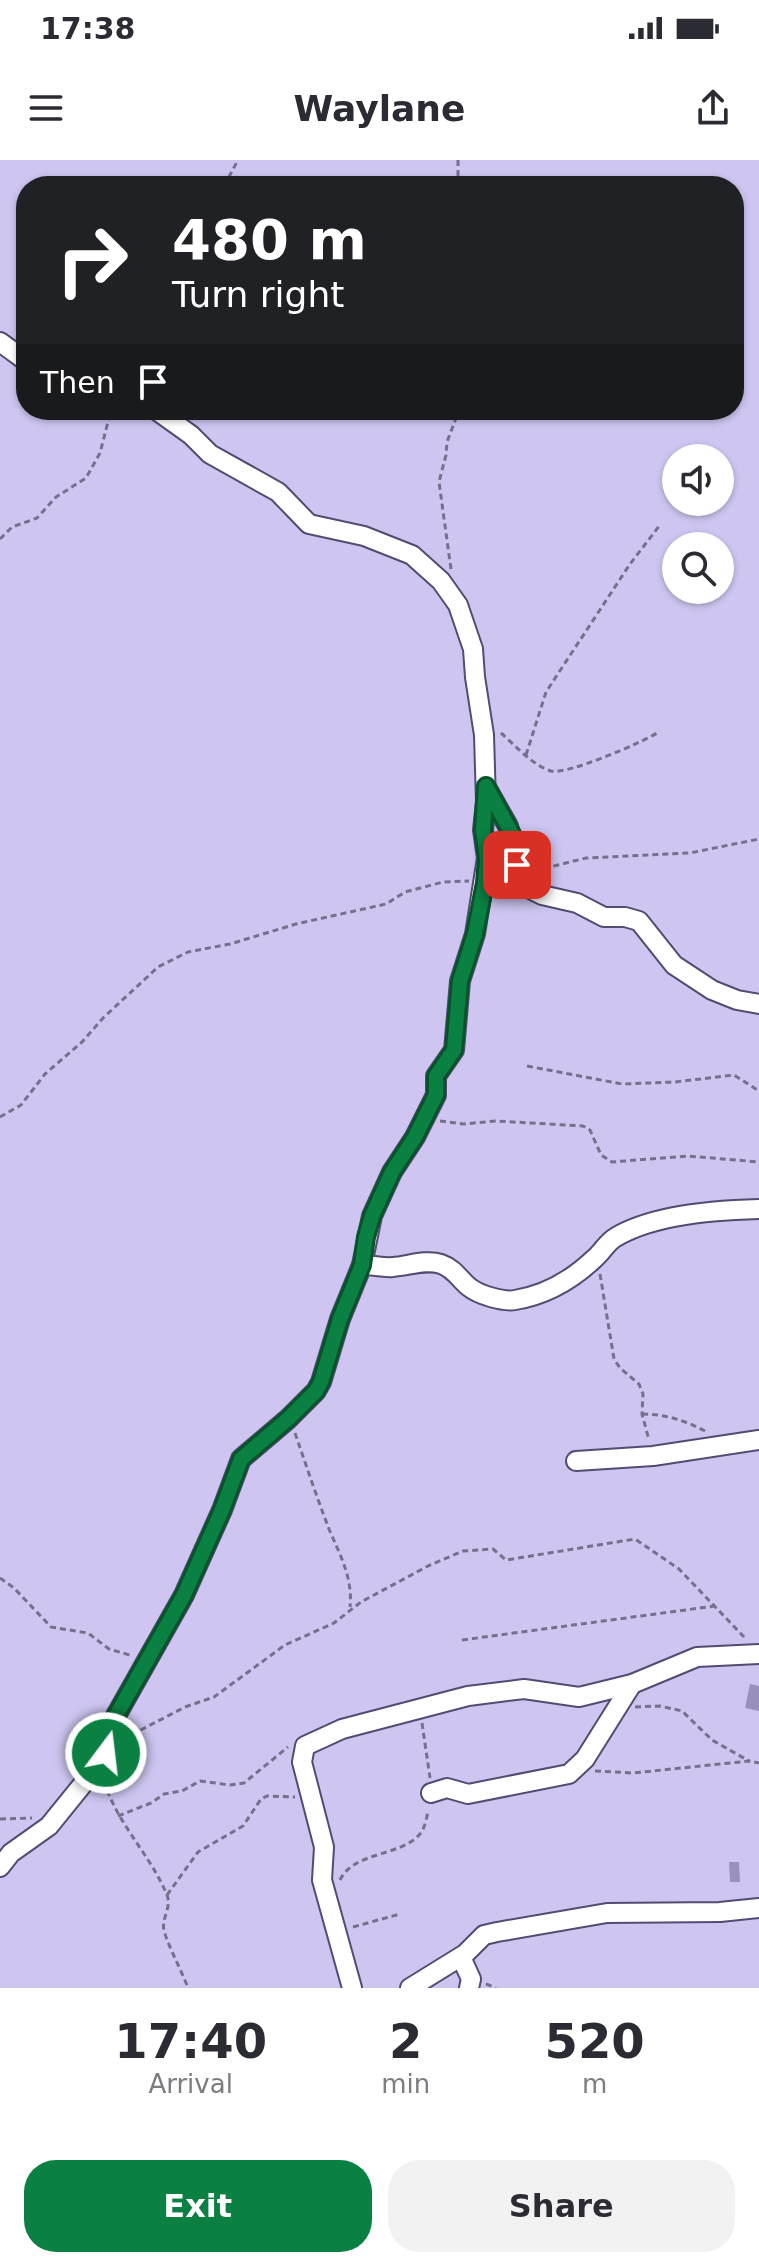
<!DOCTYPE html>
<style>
:root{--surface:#fff;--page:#f2f2f3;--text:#2b2b33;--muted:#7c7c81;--accent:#0b8043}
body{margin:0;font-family:"DejaVu Sans",sans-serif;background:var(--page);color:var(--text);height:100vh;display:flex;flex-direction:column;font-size:30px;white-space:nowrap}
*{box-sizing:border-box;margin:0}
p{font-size:26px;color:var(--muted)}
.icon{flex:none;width:44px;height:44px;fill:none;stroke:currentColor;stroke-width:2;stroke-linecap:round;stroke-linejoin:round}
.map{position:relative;height:1828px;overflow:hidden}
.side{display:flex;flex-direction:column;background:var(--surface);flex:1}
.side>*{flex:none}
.hud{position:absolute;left:16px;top:16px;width:728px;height:244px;border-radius:32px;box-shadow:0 2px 6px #0004;background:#202124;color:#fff;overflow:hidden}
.controls{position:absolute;left:662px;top:284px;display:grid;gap:16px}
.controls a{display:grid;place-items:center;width:72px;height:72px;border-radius:50%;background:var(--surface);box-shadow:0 2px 6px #0004;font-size:40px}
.pin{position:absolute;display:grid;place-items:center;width:68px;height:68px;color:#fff;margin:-34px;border-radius:16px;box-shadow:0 4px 12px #0006}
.me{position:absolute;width:88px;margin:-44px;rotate:15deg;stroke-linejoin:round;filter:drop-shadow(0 0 6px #0008)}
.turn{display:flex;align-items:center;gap:28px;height:168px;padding:0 24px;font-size:36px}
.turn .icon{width:104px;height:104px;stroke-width:2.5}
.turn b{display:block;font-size:56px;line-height:68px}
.then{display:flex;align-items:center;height:76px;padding:0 24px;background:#0003;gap:16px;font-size:30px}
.eta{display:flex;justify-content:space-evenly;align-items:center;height:136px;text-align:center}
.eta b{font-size:48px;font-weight:700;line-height:56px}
.button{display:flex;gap:16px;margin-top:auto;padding:16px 24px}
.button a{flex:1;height:92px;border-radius:32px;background:var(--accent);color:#fff;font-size:32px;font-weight:700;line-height:92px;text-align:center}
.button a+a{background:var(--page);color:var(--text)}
.status{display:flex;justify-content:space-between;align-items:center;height:56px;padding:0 40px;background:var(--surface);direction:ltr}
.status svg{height:22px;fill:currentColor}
header{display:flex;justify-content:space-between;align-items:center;height:104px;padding:0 24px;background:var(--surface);font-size:36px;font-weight:700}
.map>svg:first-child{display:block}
</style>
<div class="status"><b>17:38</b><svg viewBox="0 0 49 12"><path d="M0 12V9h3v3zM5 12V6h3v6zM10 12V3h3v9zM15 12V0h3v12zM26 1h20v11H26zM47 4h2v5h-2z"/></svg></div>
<header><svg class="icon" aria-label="menu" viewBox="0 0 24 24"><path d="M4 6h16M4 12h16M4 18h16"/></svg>Waylane<svg class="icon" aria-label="share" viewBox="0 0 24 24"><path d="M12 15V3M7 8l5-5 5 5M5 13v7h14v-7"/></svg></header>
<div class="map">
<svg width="759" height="1828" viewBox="0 0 759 1828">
<rect width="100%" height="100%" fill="#cec6f1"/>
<g fill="#9991bb">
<path d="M750 1524 759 1526V1551L745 1548Z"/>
<path d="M729 1702H739L740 1722H730Z"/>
</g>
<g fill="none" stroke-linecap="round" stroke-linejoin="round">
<g stroke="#534b70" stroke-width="22">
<g id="street">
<path d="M0 182 26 201"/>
<path d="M487 629 508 666 517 705 522 719 530 729 542 735 577 743 604 757H625L639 761 674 805 712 830 737 840 759 844"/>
<path d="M362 1105C373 1105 383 1108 393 1107 408 1106 426 1099 441 1104 455 1109 459 1119 469 1127 479 1135 503 1142 515 1140 546 1135 573 1119 595 1098 603 1091 607 1082 616 1077 653 1055 717 1050 759 1049"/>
<path d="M576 1301 653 1296 759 1280"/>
<path d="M431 1633 447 1628 468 1634 569 1614 585 1599 632 1524"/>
<path d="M0 1707 11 1693 49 1666 104 1598 109 1568 184 1435 222 1350 241 1299 288 1259 316 1231 321 1222 340 1159 362 1105 372 1056 392 1012 415 977 436 935V916L454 890 460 821 475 774 487 698 483 670 486 642 484 575 475 517 473 489 458 445 441 421 412 395 364 376 309 364 278 332 210 294 191 275 156 250"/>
<path d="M461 1797 471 1819 469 1828"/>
<path d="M352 1828 322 1720 324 1687 302 1602 305 1586 342 1569 468 1536 524 1529 579 1537 632 1524 697 1497 759 1494"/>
<path d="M410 1828 465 1794 484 1775 497 1772 607 1753 720 1752 759 1748"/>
</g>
</g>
<g stroke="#76708d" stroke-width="3" stroke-dasharray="6 4" stroke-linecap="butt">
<path d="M458 0V26"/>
<path d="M224 26 238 0"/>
<path d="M0 379 12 367 37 358 56 337 86 318 100 293 111 250"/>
<path d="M451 409 439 322 446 295 447 282 459 250"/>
<path d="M501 573C515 585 533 606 551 611 567 615 641 583 657 573"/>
<path d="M526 595 546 532 630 404 660 365"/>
<path d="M534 711 586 698 690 693 759 679"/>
<path d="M527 906 622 924 675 922 734 915 759 931"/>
<path d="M0 957 21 945 45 914 82 882 103 858 158 807 188 792 230 784 296 764 386 744 405 732 443 722 469 721"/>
<path d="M440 961 463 964 496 961 583 966 590 970 601 995 612 1002 688 996 759 1002"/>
<path d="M600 1114 614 1199 620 1208 639 1224 643 1234 642 1254 649 1280"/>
<path d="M642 1254C666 1254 686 1261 707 1272"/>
<path d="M295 1273C306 1305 317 1338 329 1369 340 1395 353 1418 350 1447"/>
<path d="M0 1418 14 1428 51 1467 88 1473 109 1489 133 1496"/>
<path d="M462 1480 715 1446"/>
<path d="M635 1547 660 1546 682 1551 712 1580 749 1601"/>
<path d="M422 1563 430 1618"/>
<path d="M124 1581 133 1574 185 1547 214 1537 285 1485 334 1463 361 1442 428 1406 463 1391 493 1389 506 1400 635 1379 679 1409 746 1479"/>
<path d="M595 1611 633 1613 749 1601 759 1603"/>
<path d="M104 1621C117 1664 150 1694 167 1735 172 1748 161 1758 164 1771 170 1790 181 1809 188 1828"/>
<path d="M118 1656 151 1643 164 1634 182 1631 200 1621 230 1625 244 1623 288 1587"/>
<path d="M0 1659 32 1658"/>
<path d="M340 1720C354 1691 400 1697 420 1674 425 1668 427 1657 428 1650"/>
<path d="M167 1735 198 1692 243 1666 261 1639 267 1636 295 1637"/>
<path d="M353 1767 400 1754"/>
<path d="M486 1824 496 1828"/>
</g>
<use href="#street" stroke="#fff" stroke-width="18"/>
</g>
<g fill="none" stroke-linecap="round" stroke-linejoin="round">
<g stroke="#07532c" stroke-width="20">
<path id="route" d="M106 1593 109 1568 184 1435 222 1350 241 1299 288 1259 316 1231 321 1222 340 1159 362 1105 366 1077 372 1056 392 1012 415 977 436 935V916L454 890 460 821 475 774 485 723 487 698 483 670 486 626 512 674 517 705"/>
</g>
<use href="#route" stroke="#0b8043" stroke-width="14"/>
</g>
</svg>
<div class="controls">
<a><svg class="icon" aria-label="sound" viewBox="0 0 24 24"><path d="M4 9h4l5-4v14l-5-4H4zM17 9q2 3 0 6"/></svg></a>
<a><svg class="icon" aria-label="search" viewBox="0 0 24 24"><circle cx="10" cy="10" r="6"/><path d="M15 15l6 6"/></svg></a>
</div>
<div class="pin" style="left:517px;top:705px;background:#d93025"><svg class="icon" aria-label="arrive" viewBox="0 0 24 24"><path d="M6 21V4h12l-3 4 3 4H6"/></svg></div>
<svg class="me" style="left:106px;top:1593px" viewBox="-20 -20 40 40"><circle r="17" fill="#0b8043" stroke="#fff" stroke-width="3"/><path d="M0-11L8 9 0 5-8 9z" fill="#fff"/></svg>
<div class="hud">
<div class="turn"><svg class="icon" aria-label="right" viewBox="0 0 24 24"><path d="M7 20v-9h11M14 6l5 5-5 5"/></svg><div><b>480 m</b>Turn right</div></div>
<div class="then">Then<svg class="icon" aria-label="arrive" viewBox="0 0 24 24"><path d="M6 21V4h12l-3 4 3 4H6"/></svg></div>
</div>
</div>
<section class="side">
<div class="eta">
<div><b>17:40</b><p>Arrival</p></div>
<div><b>2</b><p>min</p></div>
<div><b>520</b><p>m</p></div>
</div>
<div class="button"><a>Exit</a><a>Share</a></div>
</section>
